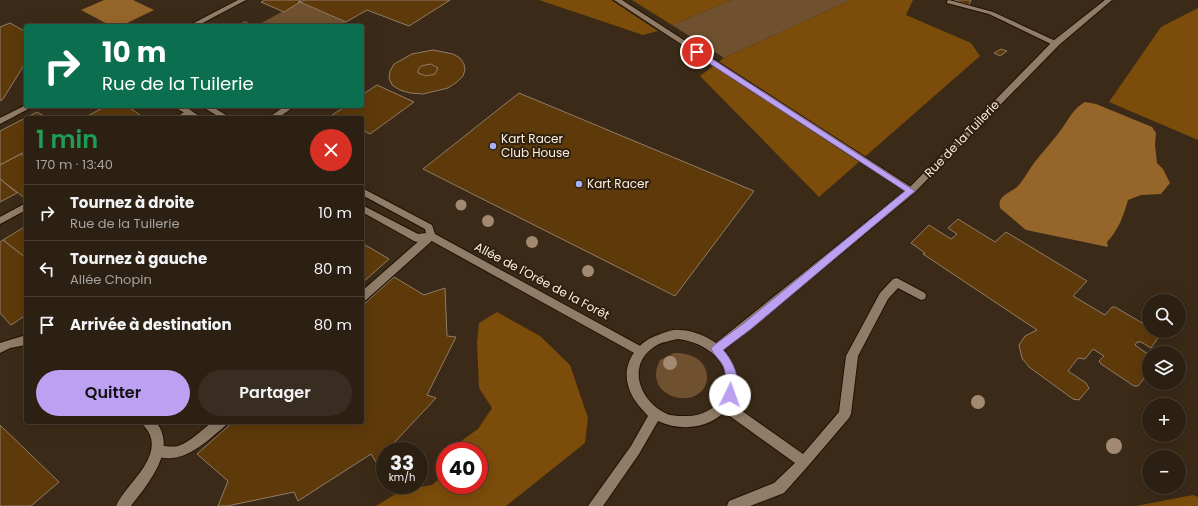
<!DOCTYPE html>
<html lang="fr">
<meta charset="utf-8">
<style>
:root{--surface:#2c2012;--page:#382d20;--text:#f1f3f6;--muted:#a6a39f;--line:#483e32;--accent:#bca0f2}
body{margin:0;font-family:Poppins,sans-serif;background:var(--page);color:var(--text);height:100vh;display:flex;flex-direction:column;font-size:15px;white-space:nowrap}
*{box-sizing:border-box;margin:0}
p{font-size:13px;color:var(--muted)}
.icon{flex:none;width:22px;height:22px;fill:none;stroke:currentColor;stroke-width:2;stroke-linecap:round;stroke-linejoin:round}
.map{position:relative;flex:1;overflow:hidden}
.panel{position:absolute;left:24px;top:116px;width:340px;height:308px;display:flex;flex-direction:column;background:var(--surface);border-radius:4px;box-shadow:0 4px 16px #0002,0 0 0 1px var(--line)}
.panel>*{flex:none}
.banner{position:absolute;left:24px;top:24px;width:340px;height:84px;border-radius:4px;box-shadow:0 4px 16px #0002,0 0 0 1px var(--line);background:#0b6e4f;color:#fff;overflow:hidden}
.fabs{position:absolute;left:1142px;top:294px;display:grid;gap:8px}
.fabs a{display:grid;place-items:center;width:44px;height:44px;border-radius:50%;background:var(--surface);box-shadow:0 4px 16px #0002,0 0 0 1px var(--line);font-size:20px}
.speed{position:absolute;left:376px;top:442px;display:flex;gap:8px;font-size:20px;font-weight:700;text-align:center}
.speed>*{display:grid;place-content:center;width:52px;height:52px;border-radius:50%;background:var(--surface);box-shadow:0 4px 16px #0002,0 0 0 1px var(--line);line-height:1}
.speed small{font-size:10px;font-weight:400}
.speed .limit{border:6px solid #d22;background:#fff;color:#111}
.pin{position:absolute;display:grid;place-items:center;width:34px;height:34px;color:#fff;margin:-17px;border:2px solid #fff;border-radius:50%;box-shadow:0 1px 4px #0007}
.me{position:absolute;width:44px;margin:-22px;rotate:3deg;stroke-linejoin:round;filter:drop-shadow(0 0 3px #0008)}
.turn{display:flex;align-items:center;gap:14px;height:84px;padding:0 12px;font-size:18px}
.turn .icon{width:52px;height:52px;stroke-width:2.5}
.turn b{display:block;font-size:28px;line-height:34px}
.round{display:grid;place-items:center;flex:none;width:42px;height:42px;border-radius:21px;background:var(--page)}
.summary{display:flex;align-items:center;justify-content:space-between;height:68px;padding:0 12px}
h1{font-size:24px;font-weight:600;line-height:30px;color:#1e9e55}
.button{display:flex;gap:8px;margin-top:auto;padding:8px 12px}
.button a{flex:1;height:46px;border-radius:24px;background:var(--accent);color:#111;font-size:16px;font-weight:600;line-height:46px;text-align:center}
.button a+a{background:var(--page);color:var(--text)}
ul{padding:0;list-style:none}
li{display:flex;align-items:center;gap:12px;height:56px;padding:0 12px;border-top:1px solid var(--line)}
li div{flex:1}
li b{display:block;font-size:15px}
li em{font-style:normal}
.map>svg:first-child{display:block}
</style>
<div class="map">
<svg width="1198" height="506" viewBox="0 0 1198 506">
<rect width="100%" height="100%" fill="#3b2a18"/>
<g fill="#6f512f">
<path d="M732 0H851L724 58 672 25Z"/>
<path d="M300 2 346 22 339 26H235L245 21 256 26Z"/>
<path d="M674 353C685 353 697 355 704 366 707 372 708 378 706 384 695 412 641 396 660 360Z"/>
</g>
<g fill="#7c4d0a">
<path d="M539 0H611L658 31 643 35Z"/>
<path d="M632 0H732L672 25Z"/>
<path d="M851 0H913L906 15 971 43 980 56 819 197 700 76 724 58Z"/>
<path d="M1198 8V140L1109 102 1161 27Z"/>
<path d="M497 312 540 336 570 365 588 418 585 443 506 506H376L402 490 432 485 443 476V454L445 452V485H479V451H447L478 429 492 408 479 388 477 343 479 323Z"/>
<path d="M1193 495 1198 497V506H1136Z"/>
</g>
<g fill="#95652a">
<path d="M104 0H133L154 10 121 26H111L81 10Z"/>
<path d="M1085 102 1096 104 1152 127 1156 133 1155 145 1157 163 1163 169 1170 183 1161 194 1141 195 1128 200C1123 217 1119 229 1107 242L1108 247 1026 230 1000 208C997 195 1011 193 1018 186 1024 179 1029 170 1034 163 1043 151 1054 140 1063 127 1070 117 1074 108 1085 102Z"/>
</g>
<g fill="#5e3a0a" stroke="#907c68">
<path d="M265 0H301L298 2H300L284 12 261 2Z"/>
<path d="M305 0H450L409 26 367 10 346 22 300 2Z"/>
<path d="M953 0H971L969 5Z"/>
<path d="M10 23 26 32V62L3 99 0 101V27Z"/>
<path d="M1001 49 1007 51 1000 56 994 53Z"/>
<path d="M433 50 453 54 460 58 464 64 465 70 463 76 457 82 448 88 423 94 410 93 400 90 392 85 389 78 390 71 394 64 412 54Z"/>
<path d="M431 64 438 68 435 74 426 76 418 73V70L421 66Z"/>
<path d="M377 85 414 102 370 134 362 130V118H337L332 115 346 106H362V95Z"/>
<path d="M519 93 754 191 675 296 423 169Z"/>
<path d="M106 106H127L140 115 134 118H84Z"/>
<path d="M37 112 48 118H26V151L0 165V131Z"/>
<path d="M21 154 26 157V199L0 179V165Z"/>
<path d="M0 179 17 193 0 202Z"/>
<path d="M958 219 995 242 1006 232 1087 281 1073 296 1105 315 1112 307H1115L1149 327V331L1157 332 1160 335 1151 348 1141 342H1137L1135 345 1149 355V372L1138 386H1134L1101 364 1099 361 1104 356 1093 349 1085 359 1078 358 1068 371 1086 383 1089 388 1079 400 1073 399 1029 367 1022 358 1019 345 1025 336 1037 330 923 254 925 253 911 243 929 225 951 239 957 234 948 228Z"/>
<path d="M26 226V258L3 240Z"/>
<path d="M3 240 26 258V315L11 325 0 313V242Z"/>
<path d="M362 243 389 259 362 283Z"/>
<path d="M394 277 424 295 445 288 447 336 456 337 427 395 436 398 376 462 371 454 298 501 294 492 227 506H218L228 481 197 454 233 422H362V306Z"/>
<path d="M0 425 59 482 31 506H0Z"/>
</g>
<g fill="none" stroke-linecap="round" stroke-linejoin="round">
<g stroke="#211202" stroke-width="2">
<g id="service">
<path d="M614 0H622L914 189 916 191 914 193H908Z"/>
<path d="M949 0 993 12 1060 43 1056 45H1053L989 14 947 3V1Z"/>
<path d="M285 106H295L278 118H268Z"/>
<path d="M189 109 193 112 185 118H175Z"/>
<path d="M26 203V210L0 224V217Z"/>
<path d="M431 232 434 233 436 236 434 239 366 300 362 301V291L428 233Z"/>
<path d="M897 278 925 293 926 296 925 299 921 300 898 288 888 299 858 356 851 414 849 418 808 466 784 493 750 506H727L729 501 774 483 795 463 720 409 718 405 720 401 724 400 728 401 803 454 839 412 846 356 880 293 893 279Z"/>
<path d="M212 422H227L225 426C205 443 181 467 153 455L151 451 153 447C161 444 170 448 178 446 190 442 202 430 212 422Z"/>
</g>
</g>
<g stroke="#211202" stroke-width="2">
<g id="minor">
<path d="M238 0H246L197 26H188Z"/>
<path d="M26 105 34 106 0 124V118Z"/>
<path d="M173 106H183L203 118H193Z"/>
<path d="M201 106H211L231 118H221Z"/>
<path d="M362 188 432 225 435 234 644 348 646 351 644 354 640 356 636 354 430 240 417 242 414 241 362 212V205L418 234 426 233 425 229 362 195Z"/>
<path d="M26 335V345L10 348 0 353V343Z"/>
<path d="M142 422H156C178 449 148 484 131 506H116C125 485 160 461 150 435 148 430 144 427 142 422Z"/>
</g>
</g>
<g stroke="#211202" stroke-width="2">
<path id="tertiary" d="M1105 0H1112L1059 45 914 193 724 350C762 399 708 444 658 421L639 454 603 506H588L631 446 648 416C640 407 631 398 628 385 622 363 637 342 658 335 664 333 672 329 679 330 692 330 706 336 716 343L908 189 1053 41ZM677 339C699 341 725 355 726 380 726 387 725 393 722 398 713 410 700 417 685 416 681 416 675 416 670 415 640 404 624 364 657 345 662 342 671 341 677 339Z"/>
</g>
<use href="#service" fill="#907c68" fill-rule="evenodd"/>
<use href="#minor" fill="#907c68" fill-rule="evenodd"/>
<use href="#tertiary" fill="#907c68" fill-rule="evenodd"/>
</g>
<g fill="#a18a71">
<circle cx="461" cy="205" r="5.5"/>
<circle cx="488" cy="221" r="6"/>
<circle cx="532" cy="242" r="6"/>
<circle cx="588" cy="271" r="6"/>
<circle cx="670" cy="363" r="7"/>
<circle cx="978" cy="402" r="7"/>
<circle cx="1114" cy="446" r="8"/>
</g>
<path fill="#bca0f2" stroke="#7a689d" d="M695 51H700L915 191 751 329 723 350C735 363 742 382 734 398L730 400 726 398C723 391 727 380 725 372 724 362 715 357 711 349L713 346 744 323 905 191 695 54Z"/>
<g fill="#a7b1fc" stroke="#30200e" stroke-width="1.5">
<circle cx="493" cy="146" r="4"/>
<circle cx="579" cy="184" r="4"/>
</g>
<g text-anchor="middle" stroke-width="4" stroke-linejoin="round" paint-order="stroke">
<g font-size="12" fill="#fbf0e4" stroke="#30200e" text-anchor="start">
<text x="501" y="143">Kart Racer<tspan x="501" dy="14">Club House</tspan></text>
<text x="587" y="188">Kart Racer</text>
</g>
<g font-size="12" fill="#fbf0e4" stroke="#30200e">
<text transform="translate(962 139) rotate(-46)" y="4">Rue de la Tuilerie</text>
<text transform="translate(542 281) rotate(28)" y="4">Allée de l'Orée de la Forêt</text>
</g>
</g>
</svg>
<div class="fabs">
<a><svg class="icon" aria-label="search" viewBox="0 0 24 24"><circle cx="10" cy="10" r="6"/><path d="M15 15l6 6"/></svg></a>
<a><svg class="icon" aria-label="layers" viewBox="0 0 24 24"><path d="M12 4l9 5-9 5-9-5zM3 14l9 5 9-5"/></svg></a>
<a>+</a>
<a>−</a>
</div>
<div class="speed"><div>33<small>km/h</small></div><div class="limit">40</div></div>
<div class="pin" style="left:697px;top:52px;background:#d93025"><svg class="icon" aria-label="arrive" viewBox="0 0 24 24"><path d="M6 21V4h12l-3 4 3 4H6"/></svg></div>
<svg class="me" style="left:730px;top:395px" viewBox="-20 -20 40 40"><circle r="19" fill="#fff"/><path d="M0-13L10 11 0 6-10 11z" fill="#bca0f2"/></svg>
<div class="banner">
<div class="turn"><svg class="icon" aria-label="right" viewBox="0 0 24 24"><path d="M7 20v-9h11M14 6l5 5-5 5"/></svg><div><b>10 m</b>Rue de la Tuilerie</div></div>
</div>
<section class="panel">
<div class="summary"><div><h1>1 min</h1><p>170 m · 13:40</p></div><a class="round" style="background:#d93025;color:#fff"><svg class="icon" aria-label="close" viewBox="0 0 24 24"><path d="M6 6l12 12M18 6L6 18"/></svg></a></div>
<ul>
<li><svg class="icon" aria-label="right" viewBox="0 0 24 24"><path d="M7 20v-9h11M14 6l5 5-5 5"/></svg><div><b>Tournez à droite</b><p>Rue de la Tuilerie</p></div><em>10 m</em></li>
<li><svg class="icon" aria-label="left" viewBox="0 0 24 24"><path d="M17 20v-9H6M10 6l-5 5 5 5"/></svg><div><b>Tournez à gauche</b><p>Allée Chopin</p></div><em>80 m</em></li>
<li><svg class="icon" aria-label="arrive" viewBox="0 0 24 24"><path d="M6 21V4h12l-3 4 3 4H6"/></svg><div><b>Arrivée à destination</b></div><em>80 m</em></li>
</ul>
<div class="button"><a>Quitter</a><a>Partager</a></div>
</section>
</div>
